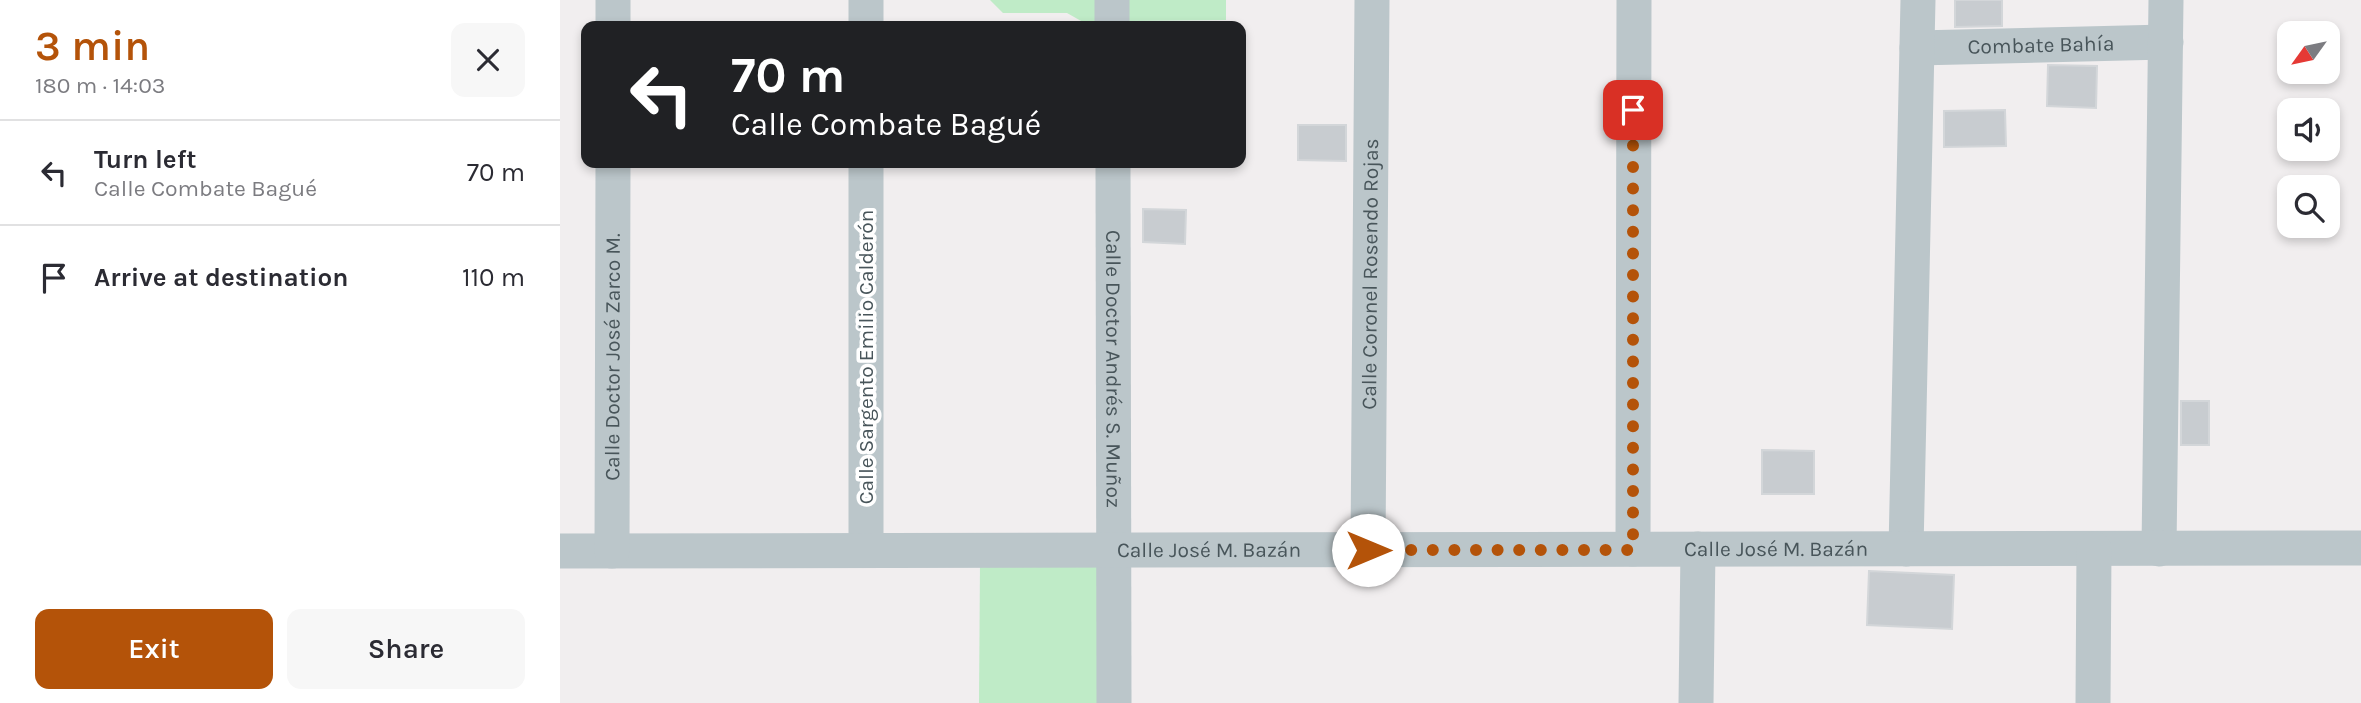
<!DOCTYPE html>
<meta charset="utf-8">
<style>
:root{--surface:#fff;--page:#f7f7f7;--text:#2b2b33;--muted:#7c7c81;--line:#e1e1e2;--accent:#b45309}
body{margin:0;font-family:Karla,sans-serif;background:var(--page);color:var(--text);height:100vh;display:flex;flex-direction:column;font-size:26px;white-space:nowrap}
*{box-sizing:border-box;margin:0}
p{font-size:23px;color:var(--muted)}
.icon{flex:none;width:38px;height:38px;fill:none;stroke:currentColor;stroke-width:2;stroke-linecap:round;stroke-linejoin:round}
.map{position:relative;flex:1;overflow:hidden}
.drawer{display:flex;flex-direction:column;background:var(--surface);width:560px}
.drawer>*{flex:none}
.banner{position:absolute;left:21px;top:21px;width:665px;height:147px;border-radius:14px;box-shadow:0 4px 10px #0003;background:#202124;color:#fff;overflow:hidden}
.needle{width:46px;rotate:237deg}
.buttons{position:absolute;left:1717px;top:21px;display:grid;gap:14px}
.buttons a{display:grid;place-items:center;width:63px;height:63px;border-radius:14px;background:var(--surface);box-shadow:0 4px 10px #0003;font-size:35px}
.pin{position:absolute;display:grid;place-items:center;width:60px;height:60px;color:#fff;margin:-30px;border-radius:14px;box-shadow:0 4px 10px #0006}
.me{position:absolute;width:77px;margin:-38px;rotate:90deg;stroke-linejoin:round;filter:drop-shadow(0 0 5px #0008)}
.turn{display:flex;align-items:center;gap:24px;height:147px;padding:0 35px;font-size:32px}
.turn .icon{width:91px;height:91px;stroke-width:2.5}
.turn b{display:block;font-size:49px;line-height:60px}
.round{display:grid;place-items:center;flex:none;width:74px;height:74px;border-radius:14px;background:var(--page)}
.head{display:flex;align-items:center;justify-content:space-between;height:119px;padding:0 35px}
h1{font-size:42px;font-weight:600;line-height:52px;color:var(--accent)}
.action{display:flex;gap:14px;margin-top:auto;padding:14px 35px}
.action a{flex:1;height:80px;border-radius:14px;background:var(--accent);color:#fff;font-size:28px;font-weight:600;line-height:80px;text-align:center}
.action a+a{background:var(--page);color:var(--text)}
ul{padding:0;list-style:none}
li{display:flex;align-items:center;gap:21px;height:105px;padding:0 35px;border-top:2px solid var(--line)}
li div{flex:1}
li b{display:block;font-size:26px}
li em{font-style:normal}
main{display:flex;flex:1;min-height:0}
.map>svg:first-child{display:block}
</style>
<main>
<section class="drawer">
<div class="head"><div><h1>3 min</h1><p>180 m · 14:03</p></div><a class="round"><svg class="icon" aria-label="close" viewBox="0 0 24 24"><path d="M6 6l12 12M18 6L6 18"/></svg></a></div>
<ul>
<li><svg class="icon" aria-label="left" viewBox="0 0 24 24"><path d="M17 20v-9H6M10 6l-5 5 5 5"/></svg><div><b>Turn left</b><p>Calle Combate Bagué</p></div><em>70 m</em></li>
<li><svg class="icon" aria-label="arrive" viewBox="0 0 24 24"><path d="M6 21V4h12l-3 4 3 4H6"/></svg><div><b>Arrive at destination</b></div><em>110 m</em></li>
</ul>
<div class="action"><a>Exit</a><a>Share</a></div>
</section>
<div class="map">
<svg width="1801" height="703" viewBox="0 0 1801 703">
<rect width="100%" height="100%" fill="#f1eeef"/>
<g fill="#bfebc7">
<path d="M430 0H543V26H530L507 13H443Z"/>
<path d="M566 0H666V20L566 21Z"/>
<path d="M420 563 547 564 545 703H419Z"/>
</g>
<g fill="#c8ccd0" stroke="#d3d6d9" stroke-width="2">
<path d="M1395 0H1442V26L1395 27Z"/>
<path d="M1488 65 1537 66 1536 108 1487 106Z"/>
<path d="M1445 110 1446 146 1384 147V111Z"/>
<path d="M738 125H786V161L738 160Z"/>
<path d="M583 209 626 210 625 244 583 242Z"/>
<rect x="1621" y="401" width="28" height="44"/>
<path d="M1202 450 1254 451V494H1202Z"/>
<path d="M1309 571 1394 575 1392 629 1307 625Z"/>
</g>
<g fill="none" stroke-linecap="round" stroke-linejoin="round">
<g stroke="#bbc6ca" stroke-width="35">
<path d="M552 0V26"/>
<path d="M53 26V0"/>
<path d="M306 26V0"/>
<path id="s1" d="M1357 48 1606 42"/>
<path id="s2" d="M553 163 554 703"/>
<path id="s3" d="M808 549 812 0"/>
<path d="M1073 549 1074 0"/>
<path d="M1346 549 1358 0"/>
<path d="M1599 549 1606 0"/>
<path d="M306 550V163"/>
<path id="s4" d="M0 551 1801 548"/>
<path id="s5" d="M52 551 53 163"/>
<path d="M1136 703 1138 549"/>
<path d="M1533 703 1534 549"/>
</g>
</g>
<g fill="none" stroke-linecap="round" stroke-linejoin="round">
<path stroke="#b45309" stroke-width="12" stroke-dasharray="0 21.6" d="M808 550H1073V110"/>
</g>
<g text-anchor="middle" stroke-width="7" stroke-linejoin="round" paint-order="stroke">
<g font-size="21" fill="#48555a" stroke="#fff">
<text dy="7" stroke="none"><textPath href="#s1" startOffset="124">Combate Bahía</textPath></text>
<text dy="7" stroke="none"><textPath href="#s3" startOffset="275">Calle Coronel Rosendo Rojas</textPath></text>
<text dy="7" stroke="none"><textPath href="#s5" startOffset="194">Calle Doctor José Zarco M.</textPath></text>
<text transform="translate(306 357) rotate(-90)" y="7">Calle Sargento Emilio Calderón</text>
<text dy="7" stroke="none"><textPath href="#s2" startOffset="206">Calle Doctor Andrés S. Muñoz</textPath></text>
<text dy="7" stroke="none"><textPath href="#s4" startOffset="1216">Calle José M. Bazán</textPath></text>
<text dy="7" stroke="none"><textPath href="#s4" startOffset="649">Calle José M. Bazán</textPath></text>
</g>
</g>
</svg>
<div class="buttons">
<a><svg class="needle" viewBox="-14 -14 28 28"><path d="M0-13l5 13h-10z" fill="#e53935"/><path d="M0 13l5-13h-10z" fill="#7c7c81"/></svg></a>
<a><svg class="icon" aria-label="sound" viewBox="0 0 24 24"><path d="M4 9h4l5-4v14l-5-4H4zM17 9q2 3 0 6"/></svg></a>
<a><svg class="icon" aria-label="search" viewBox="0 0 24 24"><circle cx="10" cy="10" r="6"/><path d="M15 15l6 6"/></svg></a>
</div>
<div class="pin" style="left:1073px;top:110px;background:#d93025"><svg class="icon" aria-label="arrive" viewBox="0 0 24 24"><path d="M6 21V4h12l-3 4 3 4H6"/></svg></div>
<svg class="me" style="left:808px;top:550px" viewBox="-20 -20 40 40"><circle r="19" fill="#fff"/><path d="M0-13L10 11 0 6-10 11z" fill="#b45309"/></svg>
<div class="banner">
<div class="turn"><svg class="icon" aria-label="left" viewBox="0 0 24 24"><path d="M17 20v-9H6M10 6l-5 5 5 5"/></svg><div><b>70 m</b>Calle Combate Bagué</div></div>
</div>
</div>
</main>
